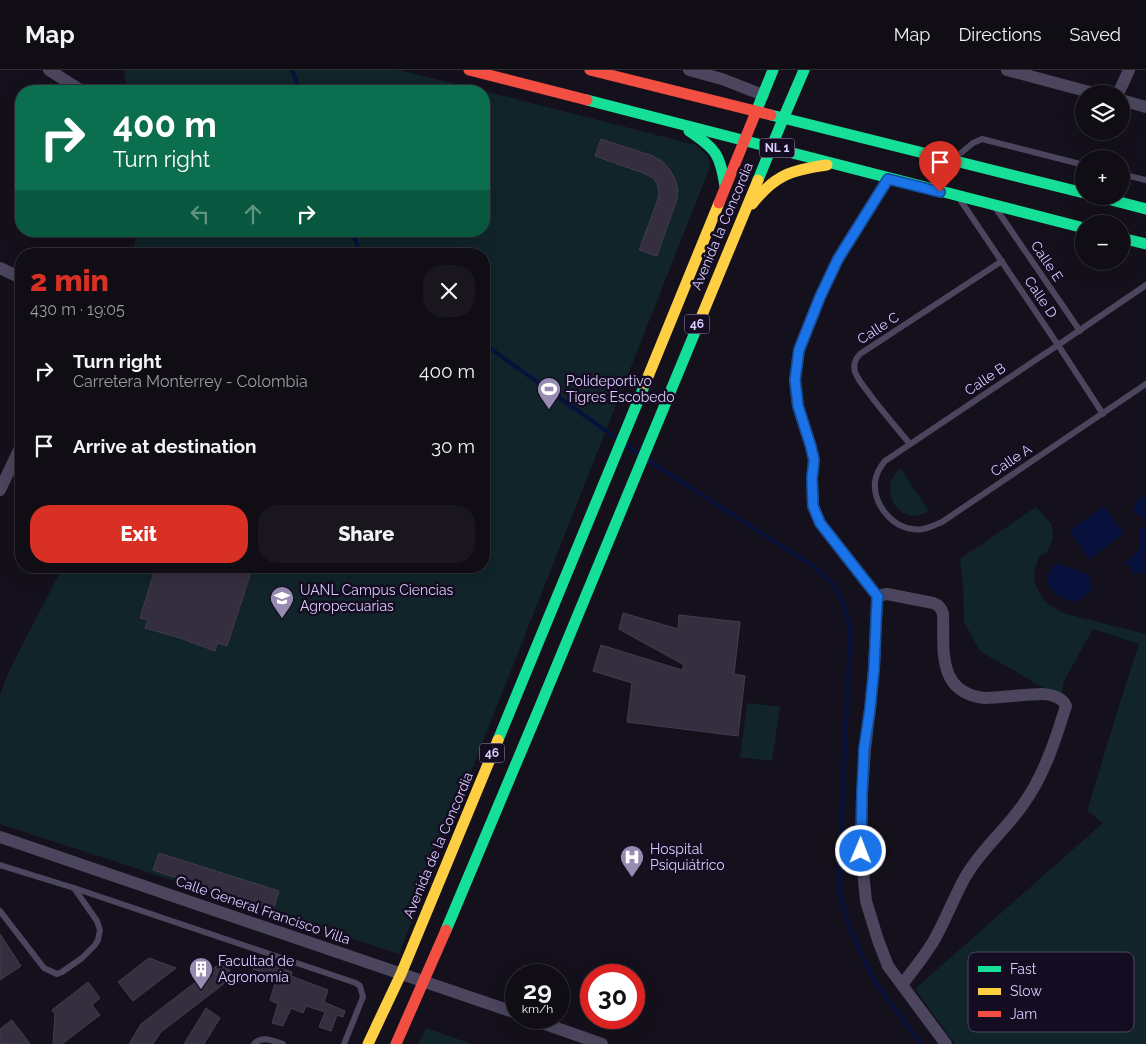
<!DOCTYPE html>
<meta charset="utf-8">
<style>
:root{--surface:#100d15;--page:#19161e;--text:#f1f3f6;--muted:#9c9ca0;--line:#302d34;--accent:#d93025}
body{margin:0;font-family:Raleway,sans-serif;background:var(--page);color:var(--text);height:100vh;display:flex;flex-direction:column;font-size:19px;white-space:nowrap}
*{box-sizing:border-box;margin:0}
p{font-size:16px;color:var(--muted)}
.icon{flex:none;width:28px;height:28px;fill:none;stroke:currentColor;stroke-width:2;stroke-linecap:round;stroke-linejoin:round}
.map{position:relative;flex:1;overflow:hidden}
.panel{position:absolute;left:15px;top:178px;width:475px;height:325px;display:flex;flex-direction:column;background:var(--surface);border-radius:20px;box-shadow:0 5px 20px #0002,0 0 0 1px var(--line)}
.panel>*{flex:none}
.top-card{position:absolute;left:15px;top:15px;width:475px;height:152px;border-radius:20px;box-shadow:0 5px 20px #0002,0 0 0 1px var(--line);background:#0b6e4f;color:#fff;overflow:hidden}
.fabs{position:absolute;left:1075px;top:15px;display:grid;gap:10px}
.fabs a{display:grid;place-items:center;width:55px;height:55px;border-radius:50%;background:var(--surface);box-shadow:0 5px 20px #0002,0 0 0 1px var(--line);font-size:25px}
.speed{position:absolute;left:505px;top:894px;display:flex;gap:10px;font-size:25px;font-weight:700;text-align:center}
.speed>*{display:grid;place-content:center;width:65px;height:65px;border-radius:50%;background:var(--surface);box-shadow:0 5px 20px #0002,0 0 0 1px var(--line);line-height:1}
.speed small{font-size:12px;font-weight:400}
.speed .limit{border:8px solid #d22;background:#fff;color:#111}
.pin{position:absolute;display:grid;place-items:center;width:42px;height:42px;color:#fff;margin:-51px -21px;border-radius:50% 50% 50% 0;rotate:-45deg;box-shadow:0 0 5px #0007}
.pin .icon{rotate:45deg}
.me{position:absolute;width:55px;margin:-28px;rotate:1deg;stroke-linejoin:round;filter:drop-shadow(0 0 4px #0008)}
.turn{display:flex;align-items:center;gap:18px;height:105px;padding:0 15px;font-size:22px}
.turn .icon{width:65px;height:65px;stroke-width:2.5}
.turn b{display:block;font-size:35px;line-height:42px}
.lanes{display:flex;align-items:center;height:48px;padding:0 15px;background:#0003;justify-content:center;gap:25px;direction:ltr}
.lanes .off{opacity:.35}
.round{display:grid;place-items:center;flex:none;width:52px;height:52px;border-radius:20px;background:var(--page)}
.overview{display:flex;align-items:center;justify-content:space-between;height:85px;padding:0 15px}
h1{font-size:30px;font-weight:800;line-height:38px;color:var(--accent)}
.button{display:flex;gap:10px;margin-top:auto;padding:10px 15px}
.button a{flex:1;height:58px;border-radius:20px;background:var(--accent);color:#fff;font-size:20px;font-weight:800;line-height:58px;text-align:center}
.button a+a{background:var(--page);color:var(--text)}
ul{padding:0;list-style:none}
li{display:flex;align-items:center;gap:15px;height:75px;padding:0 15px}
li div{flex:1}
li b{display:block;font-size:19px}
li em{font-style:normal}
header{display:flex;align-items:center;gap:30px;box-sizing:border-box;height:70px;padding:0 25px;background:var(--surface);border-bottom:1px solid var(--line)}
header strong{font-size:24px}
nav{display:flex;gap:28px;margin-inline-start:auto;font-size:18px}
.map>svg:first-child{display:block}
</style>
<header>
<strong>Map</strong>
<nav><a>Map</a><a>Directions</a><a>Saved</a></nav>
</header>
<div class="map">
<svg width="1146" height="974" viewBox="0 0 1146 974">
<rect width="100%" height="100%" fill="#15111c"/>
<g fill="#102429">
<path d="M124 0H399L484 21H127Z"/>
<path d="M484 21 696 75 707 85 710 97 399 884 0 754V625L8 603 63 496H484V184H132L137 161H484Z"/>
<path d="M900 398 929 441C924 443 919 446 914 446 895 445 885 423 893 407 895 404 898 401 900 398Z"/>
<path d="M1036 437 1052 455 1053 469 1047 482 1040 486 1034 500 1035 514 1045 532 1063 543 1146 564V974H955L915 919 1103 753 1087 741 1117 642 1139 574 1093 559 1064 611 1061 628 980 581 964 552 963 516 960 489Z"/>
<path d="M747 633 780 637 772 691 740 687Z"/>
<path d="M426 958 472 974H418Z"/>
</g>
<g fill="#08113c">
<path d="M1146 427V449L1139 446 1133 441 1138 428Z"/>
<path d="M1104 436 1124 463 1089 490 1070 460Z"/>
<path d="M1146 456V501L1145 504 1141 502 1134 505 1132 500 1129 495H1122C1138 483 1143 478 1139 459Z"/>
<path d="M1056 493 1083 502 1090 507 1092 519 1085 526 1076 532C1062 528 1056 526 1047 514L1048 503Z"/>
</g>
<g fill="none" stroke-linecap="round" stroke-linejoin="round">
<g stroke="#08113c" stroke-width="4">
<path d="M292 0 300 21"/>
<path d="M352 161 360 184"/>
<path d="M484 274 616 368"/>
<path d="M626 375 639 384"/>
<path d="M649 391 813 496 833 514 845 537 850 560 839 820 850 860 875 912 921 974"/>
</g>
</g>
<g fill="#352e3f" stroke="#433b51">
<path d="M601 69 653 86 662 91 670 100 675 109 678 119 677 129 657 186 639 180 658 129 659 123 657 114 654 109 646 104 595 86Z"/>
<path d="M156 496H253L227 576 217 573 215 581 180 568 145 558 148 550 140 548Z"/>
<path d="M623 543 678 559 679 545 740 552 734 604 745 606 738 666 627 652 632 613 593 601 601 575 682 600 684 595 619 559Z"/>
<path d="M159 783 279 821 273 840 153 800Z"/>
<path d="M0 864 21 896 0 910Z"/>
<path d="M149 888 176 898 133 931 118 912Z"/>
<path d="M256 890 292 902 291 906 328 920 324 932 345 941 343 947 337 945 331 961 319 957 325 942 306 936 303 943 291 938 283 956 272 953 278 934 270 930 277 907 253 899Z"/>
<path d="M223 891 234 906 161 962 153 974H129L141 954Z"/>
<path d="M88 912 100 928 92 935 100 945 62 974H53L55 944 52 940Z"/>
<path d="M206 938 220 948 204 974H184Z"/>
<path d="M12 950 28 971 30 974H0V959Z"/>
</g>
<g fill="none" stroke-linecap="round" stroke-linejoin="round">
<g stroke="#4b455d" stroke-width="6">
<path d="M956 87 973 73 982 69 1084 95"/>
<path d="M1121 104 1146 110"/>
<path d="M961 131 1058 275 1103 344"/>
<path d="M997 140 1080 261"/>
<path d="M1146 215 1058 275 885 391C880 397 876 404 875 412 873 433 891 457 913 459 924 461 932 456 942 452L1146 314"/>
<path d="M910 374C896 357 881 340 868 322 863 316 858 309 855 302 853 295 855 289 860 284L1002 191"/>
<path d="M0 795 74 818 356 913 360 916 363 927 344 974"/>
<path d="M0 841 44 898 57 904 62 902 82 888 95 875 98 870 100 860 97 851 74 818"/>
<path d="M254 974C262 965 273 971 283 974"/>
</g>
<g stroke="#4b455d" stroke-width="12">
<path d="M49 0 82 21"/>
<path d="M689 0 722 9 763 25"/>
<path d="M1007 0 1097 24"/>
<path d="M1118 24 1129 0"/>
<path d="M1121 30 1146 37"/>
<path d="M0 198 21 208"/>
<path d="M0 420 21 376"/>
<path d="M878 527 820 453 813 436 812 408 814 390 811 377 798 336 795 310 799 280 820 227 838 189 888 109"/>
<path d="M0 767 516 943"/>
<path d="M902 915 888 896 878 870 866 831 861 781 862 724 865 679 870 639 874 599 877 530 881 525 887 524 933 533C939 535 941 538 943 544 944 581 937 622 984 628 1003 628 1023 624 1043 624 1051 624 1063 628 1066 636 1055 671 1044 706 1022 736 1005 760 982 779 967 804 954 826 946 850 933 872 924 887 912 901 902 915L946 974"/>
<path d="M528 948 602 974"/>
</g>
<g stroke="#16e098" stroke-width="11">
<path d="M587 30 1084 158"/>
<path d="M756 42 773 0"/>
<path d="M771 45 1084 123"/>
<path d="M783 49 804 0"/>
<path d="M689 61C716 79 720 84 725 116"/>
<path d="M758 110 783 49"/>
<path d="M1096 126 1146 139"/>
<path d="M1121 168 1146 174"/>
<path d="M498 670 645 314"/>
<path d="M446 860 539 639 700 250"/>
</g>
<g stroke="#ffcf43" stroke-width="11">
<path d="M752 134C775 105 791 100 827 95"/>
<path d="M700 250 758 110"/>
<path d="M645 314 719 133"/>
<path d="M368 974 401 904 498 670"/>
</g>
<g stroke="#f24e42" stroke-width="11">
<path d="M469 0 587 30"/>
<path d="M590 0 771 45"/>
<path d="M719 133 756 42"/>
<path d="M396 974 446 860"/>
</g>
</g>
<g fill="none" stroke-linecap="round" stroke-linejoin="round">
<g stroke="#114b97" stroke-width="12">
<path id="route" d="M861 781 862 724 864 679 870 639 874 599 877 530 878 527 820 453 813 436 812 408 814 390 811 377 798 336 795 310 799 280 820 227 838 189 888 109 940 122"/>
</g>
<use href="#route" stroke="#1a73e8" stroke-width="9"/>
</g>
<defs>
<g id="stadium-pin" transform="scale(1.25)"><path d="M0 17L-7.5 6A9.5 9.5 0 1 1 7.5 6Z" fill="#968bb0" stroke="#140c21"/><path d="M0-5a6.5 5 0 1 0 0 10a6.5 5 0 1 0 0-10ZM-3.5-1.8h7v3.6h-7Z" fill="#fff"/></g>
<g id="university-pin" transform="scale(1.25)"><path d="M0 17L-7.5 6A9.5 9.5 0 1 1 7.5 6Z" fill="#968bb0" stroke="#140c21"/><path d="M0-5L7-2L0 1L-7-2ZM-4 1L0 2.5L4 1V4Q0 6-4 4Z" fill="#fff"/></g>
<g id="hospital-pin" transform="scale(1.25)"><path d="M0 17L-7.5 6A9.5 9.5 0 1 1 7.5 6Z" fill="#968bb0" stroke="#140c21"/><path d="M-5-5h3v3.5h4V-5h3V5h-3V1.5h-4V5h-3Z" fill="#fff"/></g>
<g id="building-pin" transform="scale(1.25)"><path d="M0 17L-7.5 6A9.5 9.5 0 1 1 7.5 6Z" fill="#968bb0" stroke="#140c21"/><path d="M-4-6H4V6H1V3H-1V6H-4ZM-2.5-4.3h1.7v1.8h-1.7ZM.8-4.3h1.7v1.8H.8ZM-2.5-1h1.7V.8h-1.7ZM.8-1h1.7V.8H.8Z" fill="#fff"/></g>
</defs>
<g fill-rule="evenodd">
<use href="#stadium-pin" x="549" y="319"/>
<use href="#university-pin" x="282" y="528"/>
<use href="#hospital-pin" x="632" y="787"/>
<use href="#building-pin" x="201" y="899"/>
</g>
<g text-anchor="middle" stroke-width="5" stroke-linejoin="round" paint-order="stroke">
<g fill="#140c21" stroke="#a092bc" stroke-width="1">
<rect x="759.5" y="68.5" width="35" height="19" rx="4"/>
<rect x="684.5" y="244.5" width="25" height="19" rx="4"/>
<rect x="479.5" y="673.5" width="25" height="19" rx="4"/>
</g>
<g font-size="12" font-weight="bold" fill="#dcccff">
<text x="777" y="82">NL 1</text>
<text x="697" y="258">46</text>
<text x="492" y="687">46</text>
</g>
<g font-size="14" fill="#dcccff" stroke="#140c21">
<text transform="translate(722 156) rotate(-67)" y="5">Avenida la Concordia</text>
<text transform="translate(1047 191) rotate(56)" y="5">Calle E</text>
<text transform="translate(1041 227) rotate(56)" y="5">Calle D</text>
<text transform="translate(878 258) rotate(-33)" y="5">Calle C</text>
<text transform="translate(985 309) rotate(-34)" y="5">Calle B</text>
<text transform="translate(1011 390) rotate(-34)" y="5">Calle A</text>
<text transform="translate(438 775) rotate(-67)" y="5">Avenida de la Concordia</text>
<text transform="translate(263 840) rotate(19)" y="5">Calle General Francisco Villa</text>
</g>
<g font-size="14" fill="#dcccff" stroke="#140c21" text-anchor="start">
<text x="566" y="316">Polideportivo<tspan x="566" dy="16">Tigres Escobedo</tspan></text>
<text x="300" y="525">UANL Campus Ciencias<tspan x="300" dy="16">Agropecuarias</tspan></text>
<text x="650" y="784">Hospital<tspan x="650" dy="16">Psiquiátrico</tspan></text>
<text x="218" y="896">Facultad de<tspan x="218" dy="16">Agronomía</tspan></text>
</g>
</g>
<rect x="968" y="882" width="166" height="80" rx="8" fill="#140c21" stroke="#504664" stroke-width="1"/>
<rect x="978" y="896" width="23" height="6" fill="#16e098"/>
<rect x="978" y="918" width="23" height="7" fill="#ffcf43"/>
<rect x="978" y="941" width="23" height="6" fill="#f24e42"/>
<g font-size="14" fill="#dcccff">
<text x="1010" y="904">Fast</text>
<text x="1010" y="926">Slow</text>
<text x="1010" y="949">Jam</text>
</g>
</svg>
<div class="fabs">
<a><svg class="icon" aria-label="layers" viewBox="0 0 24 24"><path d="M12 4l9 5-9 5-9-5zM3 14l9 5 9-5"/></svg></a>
<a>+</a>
<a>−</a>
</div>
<div class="speed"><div>29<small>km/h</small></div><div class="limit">30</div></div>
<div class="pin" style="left:940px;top:122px;background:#d93025"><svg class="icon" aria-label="arrive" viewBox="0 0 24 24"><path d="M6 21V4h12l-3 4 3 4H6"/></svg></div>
<svg class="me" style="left:861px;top:781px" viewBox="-20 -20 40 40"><circle r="17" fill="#1a73e8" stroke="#fff" stroke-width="3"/><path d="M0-11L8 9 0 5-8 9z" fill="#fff"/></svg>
<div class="top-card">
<div class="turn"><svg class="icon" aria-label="right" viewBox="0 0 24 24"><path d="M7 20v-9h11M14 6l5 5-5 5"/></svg><div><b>400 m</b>Turn right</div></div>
<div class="lanes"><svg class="icon off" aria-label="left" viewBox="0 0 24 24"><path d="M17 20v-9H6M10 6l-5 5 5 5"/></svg><svg class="icon off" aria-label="ahead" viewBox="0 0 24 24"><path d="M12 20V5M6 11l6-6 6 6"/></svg><svg class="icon" aria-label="right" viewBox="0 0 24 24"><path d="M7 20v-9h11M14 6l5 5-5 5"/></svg></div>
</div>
<section class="panel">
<div class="overview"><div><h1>2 min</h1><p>430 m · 19:05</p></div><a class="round"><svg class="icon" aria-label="close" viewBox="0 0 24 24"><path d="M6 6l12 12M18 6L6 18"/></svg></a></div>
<ul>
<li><svg class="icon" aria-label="right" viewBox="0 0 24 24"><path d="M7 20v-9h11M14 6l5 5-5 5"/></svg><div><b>Turn right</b><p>Carretera Monterrey - Colombia</p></div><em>400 m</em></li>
<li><svg class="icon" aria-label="arrive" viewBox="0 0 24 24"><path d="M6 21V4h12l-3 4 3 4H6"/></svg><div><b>Arrive at destination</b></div><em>30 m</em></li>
</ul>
<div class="button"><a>Exit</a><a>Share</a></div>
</section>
</div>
